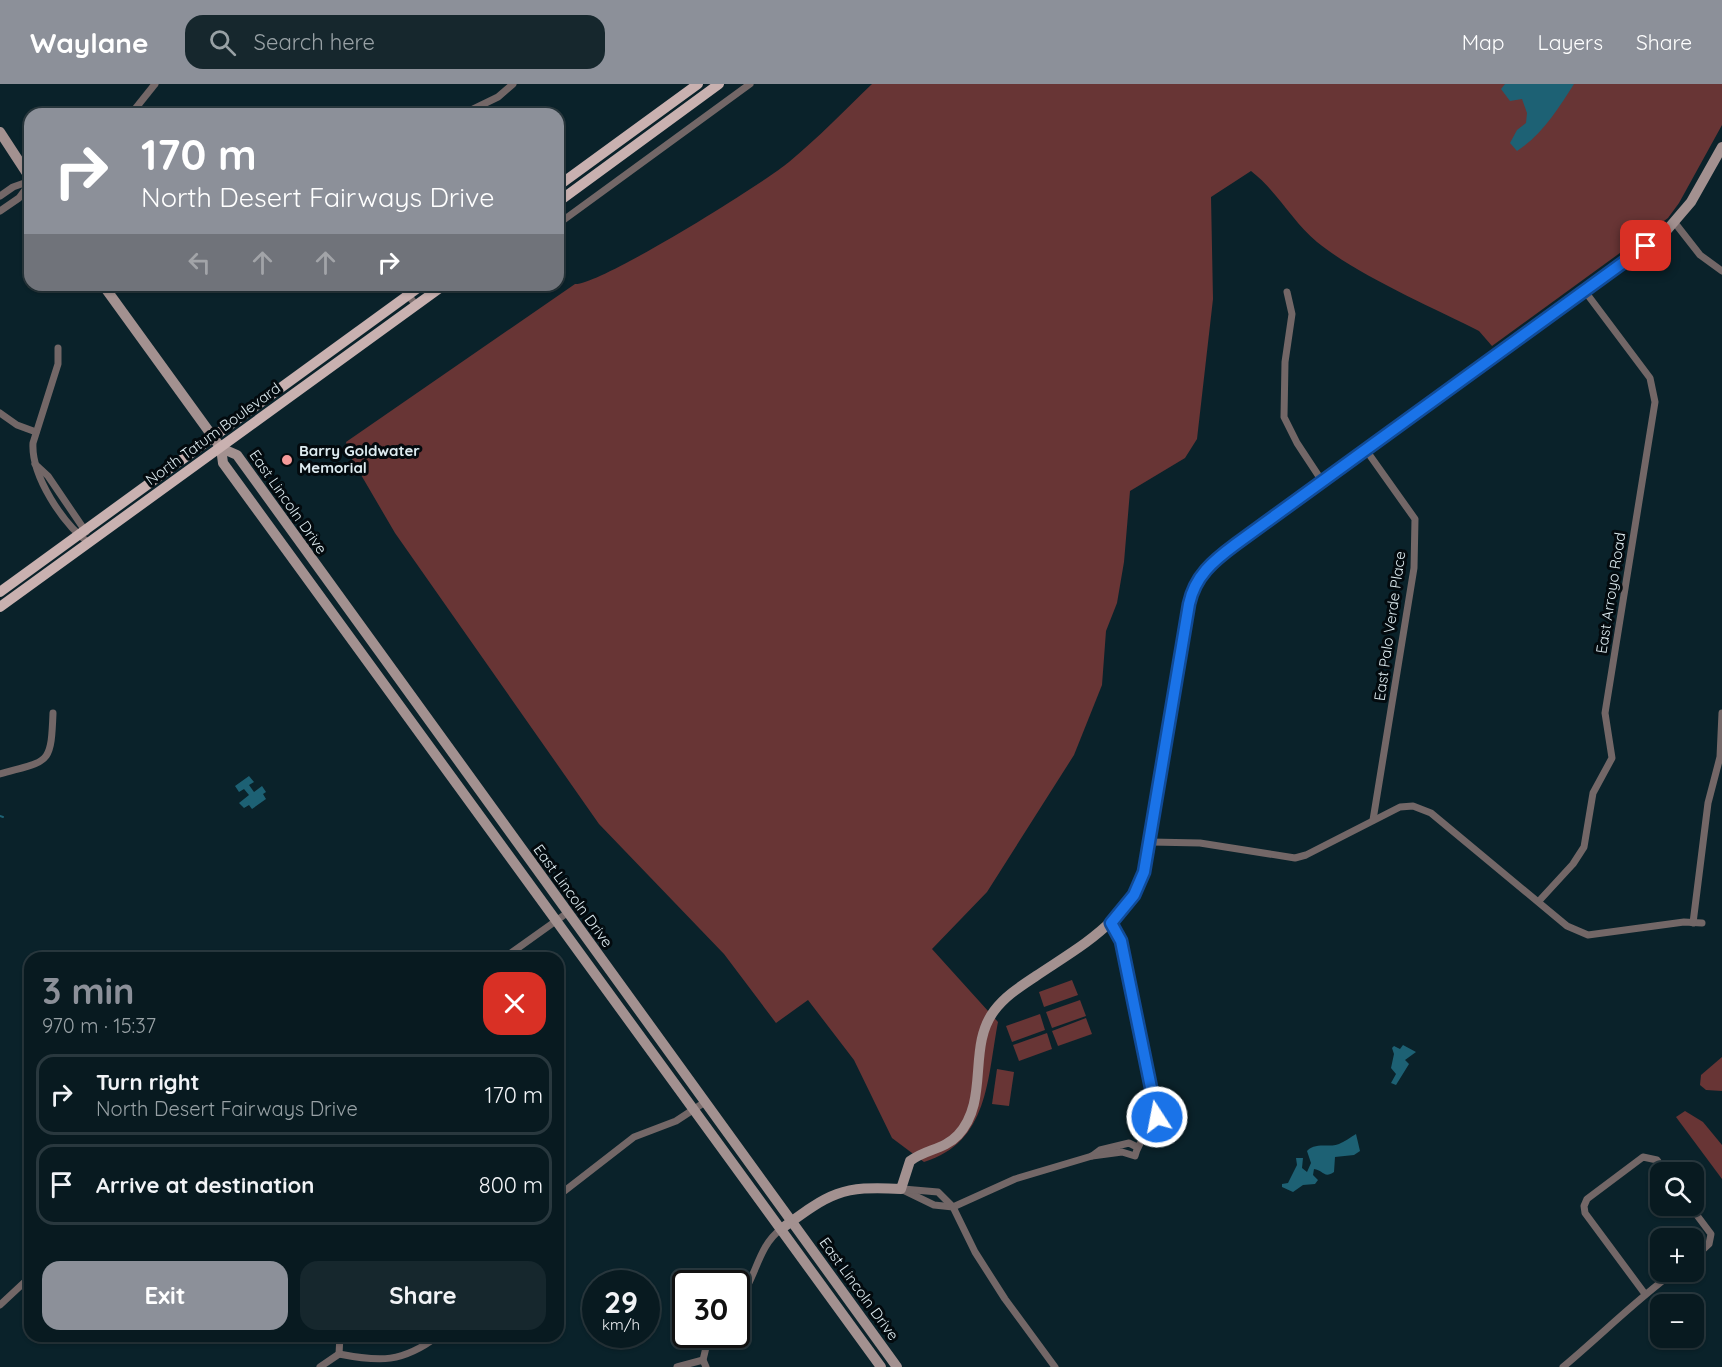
<!DOCTYPE html>
<meta charset="utf-8">
<style>
:root{--surface:#081a20;--page:#16272d;--text:#f1f3f6;--muted:#98a1a5;--line:#29383e;--accent:#8c9099}
body{margin:0;font-family:Quicksand,sans-serif;background:var(--page);color:var(--text);height:100vh;display:flex;flex-direction:column;font-size:22px;white-space:nowrap}
*{box-sizing:border-box;margin:0}
p{font-size:20px;color:var(--muted)}
.icon{flex:none;width:33px;height:33px;fill:none;stroke:currentColor;stroke-width:2;stroke-linecap:round;stroke-linejoin:round}
.map{position:relative;flex:1;overflow:hidden}
.drawer{position:absolute;left:24px;top:868px;width:540px;height:390px;display:flex;flex-direction:column;background:var(--surface);border-radius:18px;box-shadow:0 2px 4px #0004,0 0 0 2px var(--line)}
.drawer>*{flex:none}
.guide{position:absolute;left:24px;top:24px;width:540px;height:183px;border-radius:18px;box-shadow:0 2px 4px #0004,0 0 0 2px var(--line);background:#8c9099;color:#fff;overflow:hidden}
.tools{position:absolute;left:1650px;top:1078px;display:grid;gap:12px}
.tools a{display:grid;place-items:center;width:54px;height:54px;border-radius:12px;background:var(--surface);box-shadow:0 2px 4px #0004,0 0 0 2px var(--line);font-size:30px}
.speed{position:absolute;left:582px;top:1186px;display:flex;gap:12px;font-size:30px;font-weight:700;text-align:center}
.speed>*{display:grid;place-content:center;width:78px;height:78px;border-radius:50%;background:var(--surface);box-shadow:0 2px 4px #0004,0 0 0 2px var(--line);line-height:1}
.speed small{font-size:15px;font-weight:400}
.speed .limit{border:3px solid #111;border-radius:9px;background:#fff;color:#111}
.pin{position:absolute;display:grid;place-items:center;width:51px;height:51px;color:#fff;margin:-26px;border-radius:12px;box-shadow:0 3px 9px #0006}
.me{position:absolute;width:66px;margin:-33px;rotate:349deg;stroke-linejoin:round;filter:drop-shadow(0 0 4px #0008)}
.turn{display:flex;align-items:center;gap:21px;height:126px;padding:0 18px;font-size:27px}
.turn .icon{width:78px;height:78px;stroke-width:2.5}
.turn b{display:block;font-size:42px;line-height:51px}
.lanes{display:flex;align-items:center;height:57px;padding:0 18px;background:#0003;justify-content:center;gap:30px;direction:ltr}
.lanes .off{opacity:.35}
.round{display:grid;place-items:center;flex:none;width:63px;height:63px;border-radius:18px;background:var(--page)}
.summary{display:flex;align-items:center;justify-content:space-between;height:102px;padding:0 18px}
h1{font-size:36px;font-weight:700;line-height:45px;color:var(--accent)}
.primary-button{display:flex;gap:12px;margin-top:auto;padding:12px 18px}
.primary-button a{flex:1;height:69px;border-radius:18px;background:var(--accent);color:#fff;font-size:24px;font-weight:700;line-height:69px;text-align:center}
.primary-button a+a{background:var(--page);color:var(--text)}
ul{padding:0;list-style:none}
li{display:flex;align-items:center;gap:18px;height:81px;margin:0 12px 9px;padding:0 6px;border:3px solid var(--line);border-radius:18px}
li div{flex:1}
li b{display:block;font-size:22px}
li em{font-style:normal}
header{display:flex;align-items:center;gap:36px;box-sizing:border-box;height:84px;padding:0 30px;background:var(--accent);color:#fff}
header strong{font-size:28px}
nav{display:flex;gap:33px;margin-inline-start:auto;font-size:21px}
.search{width:420px;height:54px;background:var(--page);display:flex;align-items:center;gap:15px;box-sizing:border-box;padding:0 21px;border-radius:18px;color:var(--muted);font-size:22px}
.map>svg:first-child{display:block}
</style>
<header>
<strong>Waylane</strong>
<div class="search"><svg class="icon" aria-label="search" viewBox="0 0 24 24"><circle cx="10" cy="10" r="6"/><path d="M15 15l6 6"/></svg>Search here</div>
<nav><a>Map</a><a>Layers</a><a>Share</a></nav>
</header>
<div class="map">
<svg width="1722" height="1283" viewBox="0 0 1722 1283">
<rect width="100%" height="100%" fill="#0a222a"/>
<g fill="#683535">
<path d="M872 0H1722V41L1679 119 1668 134 1492 262 1479 247C1430 222 1359 192 1317 158 1292 137 1277 107 1251 87L1211 113 1213 215 1197 355 1185 374 1130 407 1124 478 1117 519 1106 547 1102 601 1074 671 987 808 932 865 998 938C987 995 989 1058 924 1078L892 1054 854 976 808 916 776 939 724 870 599 740 395 449 350 372 346 358 575 200C599 202 764 99 789 78 818 54 845 26 872 0Z"/>
<path d="M1072 896 1078 911 1044 923 1039 908Z"/>
<path d="M1080 916 1086 932 1052 944 1046 928Z"/>
<path d="M1040 930 1045 946 1012 958 1006 942Z"/>
<path d="M1086 934 1092 950 1058 962 1052 947Z"/>
<path d="M1047 949 1052 965 1019 977 1013 961Z"/>
<path d="M1722 973V1007L1706 1006 1700 1001 1701 991Z"/>
<path d="M997 985 1014 988 1009 1022 992 1020Z"/>
<path d="M1685 1027 1703 1038 1722 1061V1095L1676 1033Z"/>
</g>
<g fill="#1d6174">
<path d="M1505 0H1574C1558 25 1542 51 1517 67L1510 59 1517 46 1526 39 1527 29 1522 15 1510 17 1501 5Z"/>
<path d="M249 692 254 698 249 701 254 708 262 702 266 708 263 710 266 715 252 725 249 721 244 724 239 719 249 711 244 705 239 708 235 702Z"/>
<path d="M1403 961 1416 968 1405 976 1409 980 1396 1001 1391 999 1396 990 1391 984 1394 970 1392 964 1394 962 1400 965Z"/>
<path d="M1356 1050 1360 1067 1354 1071 1335 1073 1334 1088C1324 1095 1323 1086 1314 1085L1313 1091 1318 1096 1315 1100 1303 1101 1293 1108 1282 1103V1100L1288 1099 1297 1081 1296 1074H1303L1302 1084 1307 1088 1311 1079 1307 1067C1316 1058 1328 1064 1339 1060 1344 1058 1351 1053 1356 1050Z"/>
</g>
<g fill="none" stroke-linecap="round" stroke-linejoin="round">
<path stroke="#1d6174" stroke-width="2" d="M0 732 3 733"/>
<g stroke="#736767" stroke-width="7">
<path d="M131 30 155 0"/>
<path d="M463 30 498 13 513 0"/>
<path d="M0 112 13 103 30 97"/>
<path d="M0 127 19 114 30 99"/>
<path d="M1675 139 1700 171 1722 187"/>
<path d="M558 140 750 0"/>
<path d="M400 201 416 221"/>
<path d="M1287 208 1292 230 1285 278 1284 333 1297 359 1322 397"/>
<path d="M58 264V280L33 359C31 392 63 440 89 459"/>
<path d="M0 329 17 341 36 348"/>
<path d="M1366 366 1415 435 1414 484 1373 736"/>
<path d="M35 380 48 392 86 448"/>
<path d="M0 690C49 676 51 682 53 629"/>
<path d="M1151 758 1200 759 1295 774 1306 771 1400 723 1413 722 1431 729 1567 842 1588 851 1684 838 1702 839"/>
<path d="M1539 817 1573 780 1584 763 1593 709 1612 674 1605 629 1655 318 1650 294 1584 206"/>
<path d="M1693 839 1708 719 1720 673 1722 629"/>
<path d="M504 874 567 829"/>
<path d="M1092 1072 1122 1068 1135 1072C1138 1058 1150 1046 1157 1033L1121 857 1111 839"/>
<path d="M901 1105 934 1121 953 1123 1015 1095 1092 1072 1100 1066 1129 1059 1137 1063"/>
<path d="M903 1105 938 1108 953 1123 975 1168 1005 1215 1055 1283"/>
<path d="M558 1112 634 1053 676 1037 705 1018"/>
<path d="M1690 1122 1711 1150 1709 1160 1694 1174"/>
<path d="M1645 1210 1585 1129 1584 1122 1587 1115 1643 1073 1657 1076 1666 1089"/>
<path d="M736 1218C757 1196 756 1164 781 1145"/>
<path d="M0 1221 30 1193"/>
<path d="M339 1270C380 1278 402 1279 438 1252"/>
<path d="M339 1270 340 1252"/>
<path d="M320 1283 339 1270"/>
<path d="M677 1283 703 1276"/>
<path d="M706 1283 703 1276 709 1251"/>
<path d="M1563 1283C1600 1252 1635 1217 1674 1188"/>
</g>
<g stroke="#a39190" stroke-width="10">
<path d="M0 48 30 94"/>
<path d="M103 201 221 364 223 379 881 1283"/>
<path d="M221 364 237 371 897 1283"/>
<path d="M781 1145C829 1110 840 1101 901 1105L910 1077C925 1065 944 1066 958 1051 990 1016 967 963 994 927 1005 912 1021 902 1036 892 1088 857 1133 835 1149 769L1189 521C1195 492 1213 477 1236 460L1667 146 1691 118 1722 63"/>
</g>
<g stroke="#c9b1b0" stroke-width="10">
<path d="M558 102 698 0"/>
<path d="M558 118 719 0"/>
<path d="M0 508 422 201"/>
<path d="M0 523 444 201"/>
</g>
</g>
<g fill="none" stroke-linecap="round" stroke-linejoin="round">
<g stroke="#114b97" stroke-width="15">
<path id="route" d="M1157 1033 1121 857 1111 839 1134 811 1144 788 1189 520C1195 492 1213 477 1236 460L1646 162"/>
</g>
<use href="#route" stroke="#1a73e8" stroke-width="10"/>
</g>
<circle fill="#f59b9a" stroke="#030a0e" stroke-width="2" cx="287" cy="376" r="6"/>
<g text-anchor="middle" stroke-width="6" stroke-linejoin="round" paint-order="stroke">
<g font-size="15" fill="#ddebf0" stroke="#030a0e">
<text transform="translate(213 350) rotate(-36)" y="5">North Tatum Boulevard</text>
<text transform="translate(288 418) rotate(55)" y="5">East Lincoln Drive</text>
<text transform="translate(1611 509) rotate(-81)" y="5">East Arroyo Road</text>
<text transform="translate(1390 542) rotate(-82)" y="5">East Palo Verde Place</text>
<text transform="translate(573 812) rotate(54)" y="5">East Lincoln Drive</text>
<text transform="translate(859 1205) rotate(54)" y="5">East Lincoln Drive</text>
</g>
<g font-size="15" font-weight="bold" fill="#ddebf0" stroke="#030a0e" text-anchor="start">
<text x="299" y="372">Barry Goldwater<tspan x="299" dy="17">Memorial</tspan></text>
</g>
</g>
</svg>
<div class="tools">
<a><svg class="icon" aria-label="search" viewBox="0 0 24 24"><circle cx="10" cy="10" r="6"/><path d="M15 15l6 6"/></svg></a>
<a>+</a>
<a>−</a>
</div>
<div class="speed"><div>29<small>km/h</small></div><div class="limit">30</div></div>
<div class="pin" style="left:1646px;top:162px;background:#d93025"><svg class="icon" aria-label="arrive" viewBox="0 0 24 24"><path d="M6 21V4h12l-3 4 3 4H6"/></svg></div>
<svg class="me" style="left:1157px;top:1033px" viewBox="-20 -20 40 40"><circle r="17" fill="#1a73e8" stroke="#fff" stroke-width="3"/><path d="M0-11L8 9 0 5-8 9z" fill="#fff"/></svg>
<div class="guide">
<div class="turn"><svg class="icon" aria-label="right" viewBox="0 0 24 24"><path d="M7 20v-9h11M14 6l5 5-5 5"/></svg><div><b>170 m</b>North Desert Fairways Drive</div></div>
<div class="lanes"><svg class="icon off" aria-label="left" viewBox="0 0 24 24"><path d="M17 20v-9H6M10 6l-5 5 5 5"/></svg><svg class="icon off" aria-label="ahead" viewBox="0 0 24 24"><path d="M12 20V5M6 11l6-6 6 6"/></svg><svg class="icon off" aria-label="ahead" viewBox="0 0 24 24"><path d="M12 20V5M6 11l6-6 6 6"/></svg><svg class="icon" aria-label="right" viewBox="0 0 24 24"><path d="M7 20v-9h11M14 6l5 5-5 5"/></svg></div>
</div>
<section class="drawer">
<div class="summary"><div><h1>3 min</h1><p>970 m · 15:37</p></div><a class="round" style="background:#d93025;color:#fff"><svg class="icon" aria-label="close" viewBox="0 0 24 24"><path d="M6 6l12 12M18 6L6 18"/></svg></a></div>
<ul>
<li><svg class="icon" aria-label="right" viewBox="0 0 24 24"><path d="M7 20v-9h11M14 6l5 5-5 5"/></svg><div><b>Turn right</b><p>North Desert Fairways Drive</p></div><em>170 m</em></li>
<li><svg class="icon" aria-label="arrive" viewBox="0 0 24 24"><path d="M6 21V4h12l-3 4 3 4H6"/></svg><div><b>Arrive at destination</b></div><em>800 m</em></li>
</ul>
<div class="primary-button"><a>Exit</a><a>Share</a></div>
</section>
</div>
